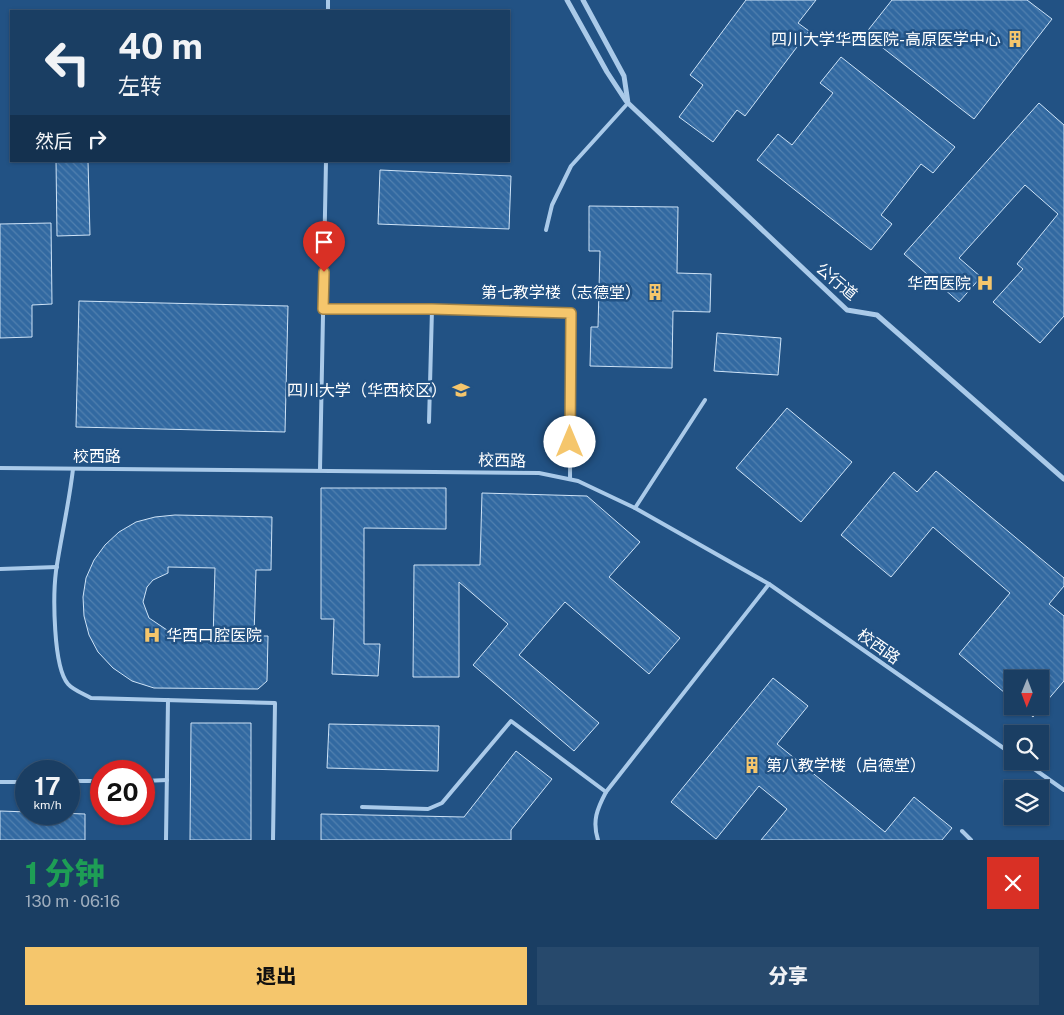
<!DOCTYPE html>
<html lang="zh">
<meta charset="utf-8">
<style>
:root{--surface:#1a3e63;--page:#27496c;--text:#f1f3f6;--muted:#9faebe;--line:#385778;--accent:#f5c66c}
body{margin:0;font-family:"Public Sans","Noto Sans SC",sans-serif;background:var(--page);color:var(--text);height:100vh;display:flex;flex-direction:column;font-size:19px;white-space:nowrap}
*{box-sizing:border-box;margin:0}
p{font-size:16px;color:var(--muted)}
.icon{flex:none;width:28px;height:28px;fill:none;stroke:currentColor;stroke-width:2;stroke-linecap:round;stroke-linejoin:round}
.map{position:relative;height:840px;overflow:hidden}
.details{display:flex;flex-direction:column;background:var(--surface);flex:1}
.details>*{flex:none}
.hud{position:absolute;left:10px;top:10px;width:500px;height:152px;border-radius:0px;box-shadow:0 1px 4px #0004,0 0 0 1px var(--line);background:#1a3e63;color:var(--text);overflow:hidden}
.needle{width:32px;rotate:181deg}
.fabs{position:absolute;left:1004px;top:670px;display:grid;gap:10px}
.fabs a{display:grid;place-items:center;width:45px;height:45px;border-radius:0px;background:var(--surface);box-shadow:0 1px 4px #0004,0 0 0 1px var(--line);font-size:25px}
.speed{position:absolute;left:15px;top:760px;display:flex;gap:10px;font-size:25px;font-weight:700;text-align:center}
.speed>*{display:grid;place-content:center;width:65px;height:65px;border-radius:50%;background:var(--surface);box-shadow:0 1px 4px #0004,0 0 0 1px var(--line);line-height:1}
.speed small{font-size:12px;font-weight:400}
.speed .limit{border:8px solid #d22;background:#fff;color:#111}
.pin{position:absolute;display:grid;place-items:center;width:42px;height:42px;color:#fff;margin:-51px -21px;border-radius:50% 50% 50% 0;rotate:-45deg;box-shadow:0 0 5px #0007}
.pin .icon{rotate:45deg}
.me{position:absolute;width:55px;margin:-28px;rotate:0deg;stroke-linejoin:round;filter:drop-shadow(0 0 4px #0008)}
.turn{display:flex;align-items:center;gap:18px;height:105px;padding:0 25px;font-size:22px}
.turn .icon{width:65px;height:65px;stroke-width:2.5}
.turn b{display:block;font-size:35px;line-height:42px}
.then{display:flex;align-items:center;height:48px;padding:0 25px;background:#0003;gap:10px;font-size:19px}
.round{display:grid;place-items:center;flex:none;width:52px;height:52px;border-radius:0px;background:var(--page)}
.headline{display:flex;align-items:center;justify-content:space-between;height:85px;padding:0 25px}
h1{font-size:30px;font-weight:800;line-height:38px;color:#1e9e55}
.cta{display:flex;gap:10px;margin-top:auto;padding:10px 25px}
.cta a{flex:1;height:58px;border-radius:0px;background:var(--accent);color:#111;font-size:20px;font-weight:800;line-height:58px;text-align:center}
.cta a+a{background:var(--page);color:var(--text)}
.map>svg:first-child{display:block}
</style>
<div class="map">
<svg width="1064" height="840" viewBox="0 0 1064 840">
<defs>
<pattern id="building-back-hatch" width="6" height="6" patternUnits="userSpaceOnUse" patternTransform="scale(1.25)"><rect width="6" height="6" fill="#3269a1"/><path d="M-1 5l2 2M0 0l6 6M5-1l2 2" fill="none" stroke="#5180af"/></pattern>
</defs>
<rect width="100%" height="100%" fill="#225284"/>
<g fill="url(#building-back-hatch)" stroke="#cee3f7" fill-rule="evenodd">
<path d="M746 0H816L798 23 809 31 745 116 737 110 713 142 679 117 703 85 690 75Z"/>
<path d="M892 0H1027L1052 19 974 119 865 34Z"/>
<path d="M841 57 955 147 933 173 921 164 881 215 892 224 871 250 757 160 778 134 792 145 833 93 820 83Z"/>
<path d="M1039 103 1064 125V316L1040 343 993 302 1023 269 1017 264 1058 214 1025 185 959 258 981 277 959 302 904 254Z"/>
<path d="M56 161H88L90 235 57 236Z"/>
<path d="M380 170 511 176 509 229 378 224Z"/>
<path d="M589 206 678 207 677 273 711 274 710 312 673 311 672 368 590 366 591 327H598L600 251H589Z"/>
<path d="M51 223 52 304 32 305V337L0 338V224Z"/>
<path d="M79 301 288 306 285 432 76 427Z"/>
<path d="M717 333 781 338 778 375 714 371Z"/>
<path d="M787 408 852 462 801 522 736 468Z"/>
<path d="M936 471 1064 578V586L1049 604 1064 616V681L1033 717 1021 706H1040V679H1012V699L959 654 1010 593 933 527 891 577 841 535 894 472 917 492Z"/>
<path d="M321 488H446V529L364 528V644H380L378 676 332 674 334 619H321Z"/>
<path d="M482 493 587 496 640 542 609 577 680 638 649 674 565 602 519 655 599 723 574 751 473 665 508 624 459 582V677H413L414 565H480Z"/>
<path d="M175 515 272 517 271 570H256L254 636H268L267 681 258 689 154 688 132 681 113 668 98 652 89 635 84 616 83 597 86 578 94 560 105 545 119 532 136 522 155 517ZM168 567 215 568 213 640 167 639V630L149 618 143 602 147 587 153 580 168 573Z"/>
<path d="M773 678 808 706 777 744 885 832 914 797 952 828 942 840H761L787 809 759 786 716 839 671 802Z"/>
<path d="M191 723H251V840H190Z"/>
<path d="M329 724 439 726 438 771 327 768Z"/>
<path d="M516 751 552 779 511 830V840H321V814L464 817Z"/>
<path d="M0 811 85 814V840H0Z"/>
</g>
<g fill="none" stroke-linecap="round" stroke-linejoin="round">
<g stroke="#aacae9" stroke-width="4">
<path d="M328 11V0"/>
<path d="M546 230 552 205 571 166 628 103"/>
<path d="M323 309H432L571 313 570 479"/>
<path d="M429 422 432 309"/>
<path d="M0 468 539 473 578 481 635 508 769 584 1012 754"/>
<path d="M73 469C69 504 61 537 56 571 53 595 53 667 68 684 73 690 84 694 91 698L275 703 273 840"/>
<path d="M320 470 326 161"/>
<path d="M635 508 705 400"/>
<path d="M0 569 57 567"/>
<path d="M1023 761 1064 790"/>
<path d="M69 781H101"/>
<path d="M144 781 167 780"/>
<path d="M0 782H26"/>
<path d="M362 807 428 809 442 803 511 721 606 792"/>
<path d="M962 831 971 840"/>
<path d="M166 840 168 700"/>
<path d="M598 840C592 821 597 809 606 792L769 584"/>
</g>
<g stroke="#aacae9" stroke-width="5">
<path d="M567 0 607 72 626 101"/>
<path d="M583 0 624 76 628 103 847 310 877 315 1064 479"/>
</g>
</g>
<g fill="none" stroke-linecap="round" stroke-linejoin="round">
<g stroke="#9f8146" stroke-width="12">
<path id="route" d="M324 272 323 309H432L571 313 570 442"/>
</g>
<use href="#route" stroke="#f5c66c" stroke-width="9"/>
</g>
<defs>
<g id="building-bare" transform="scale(1.35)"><path d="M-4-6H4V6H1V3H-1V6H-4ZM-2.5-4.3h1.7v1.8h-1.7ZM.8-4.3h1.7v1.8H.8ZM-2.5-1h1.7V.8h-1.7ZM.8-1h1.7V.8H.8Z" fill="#f5c66c" stroke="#225284" stroke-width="2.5" paint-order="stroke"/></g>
<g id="hospital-bare" transform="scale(1.35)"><path d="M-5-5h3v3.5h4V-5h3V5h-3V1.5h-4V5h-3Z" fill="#f5c66c" stroke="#225284" stroke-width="2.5" paint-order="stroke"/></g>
<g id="university-bare" transform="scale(1.35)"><path d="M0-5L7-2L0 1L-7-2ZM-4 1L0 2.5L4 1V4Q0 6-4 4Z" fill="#f5c66c" stroke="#225284" stroke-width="2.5" paint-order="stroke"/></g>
</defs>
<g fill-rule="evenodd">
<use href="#building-bare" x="1015" y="39"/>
<use href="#hospital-bare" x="985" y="283"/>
<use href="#building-bare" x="655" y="292"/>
<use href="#university-bare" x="461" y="390"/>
<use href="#hospital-bare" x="152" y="635"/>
<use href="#building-bare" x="752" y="765"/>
</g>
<g text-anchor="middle" stroke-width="5" stroke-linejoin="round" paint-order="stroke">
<g font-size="16" fill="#fff" stroke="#225284" text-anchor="end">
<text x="1001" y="45">四川大学华西医院-高原医学中心</text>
<text x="971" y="289">华西医院</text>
<text x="641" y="298">第七教学楼（志德堂）</text>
<text x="447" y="396">四川大学（华西校区）</text>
<text x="166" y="641" text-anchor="start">华西口腔医院</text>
<text x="766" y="771" text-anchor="start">第八教学楼（启德堂）</text>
</g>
<g font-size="16" fill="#fff" stroke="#225284">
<text transform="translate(837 281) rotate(40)" y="6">公行道</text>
<text x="97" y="462">校西路</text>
<text transform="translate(502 460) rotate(1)" y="6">校西路</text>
<text transform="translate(879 646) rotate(35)" y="6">校西路</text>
</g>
</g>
</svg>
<div class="fabs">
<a><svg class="needle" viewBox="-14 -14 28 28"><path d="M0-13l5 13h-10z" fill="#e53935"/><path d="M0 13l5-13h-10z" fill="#9faebe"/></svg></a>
<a><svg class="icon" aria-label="search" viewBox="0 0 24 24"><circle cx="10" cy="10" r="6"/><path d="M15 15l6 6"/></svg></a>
<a><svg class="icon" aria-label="layers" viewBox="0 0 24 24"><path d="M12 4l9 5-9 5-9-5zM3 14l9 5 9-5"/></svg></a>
</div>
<div class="speed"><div>17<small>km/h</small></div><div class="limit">20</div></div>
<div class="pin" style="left:324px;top:272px;background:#d93025"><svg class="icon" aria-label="arrive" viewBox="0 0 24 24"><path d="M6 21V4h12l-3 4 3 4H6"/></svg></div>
<svg class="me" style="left:570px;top:442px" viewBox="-20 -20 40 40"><circle r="19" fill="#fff"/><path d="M0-13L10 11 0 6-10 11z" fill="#f5c66c"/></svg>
<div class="hud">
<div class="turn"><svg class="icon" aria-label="left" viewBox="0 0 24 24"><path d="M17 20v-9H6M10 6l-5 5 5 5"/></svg><div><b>40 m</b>左转</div></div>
<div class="then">然后<svg class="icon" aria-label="right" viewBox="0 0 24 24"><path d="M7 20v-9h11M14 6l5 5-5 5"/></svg></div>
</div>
</div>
<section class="details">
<div class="headline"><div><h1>1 分钟</h1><p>130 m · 06:16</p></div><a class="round" style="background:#d93025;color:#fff"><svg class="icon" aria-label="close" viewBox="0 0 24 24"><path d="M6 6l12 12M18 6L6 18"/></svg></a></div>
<div class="cta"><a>退出</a><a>分享</a></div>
</section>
